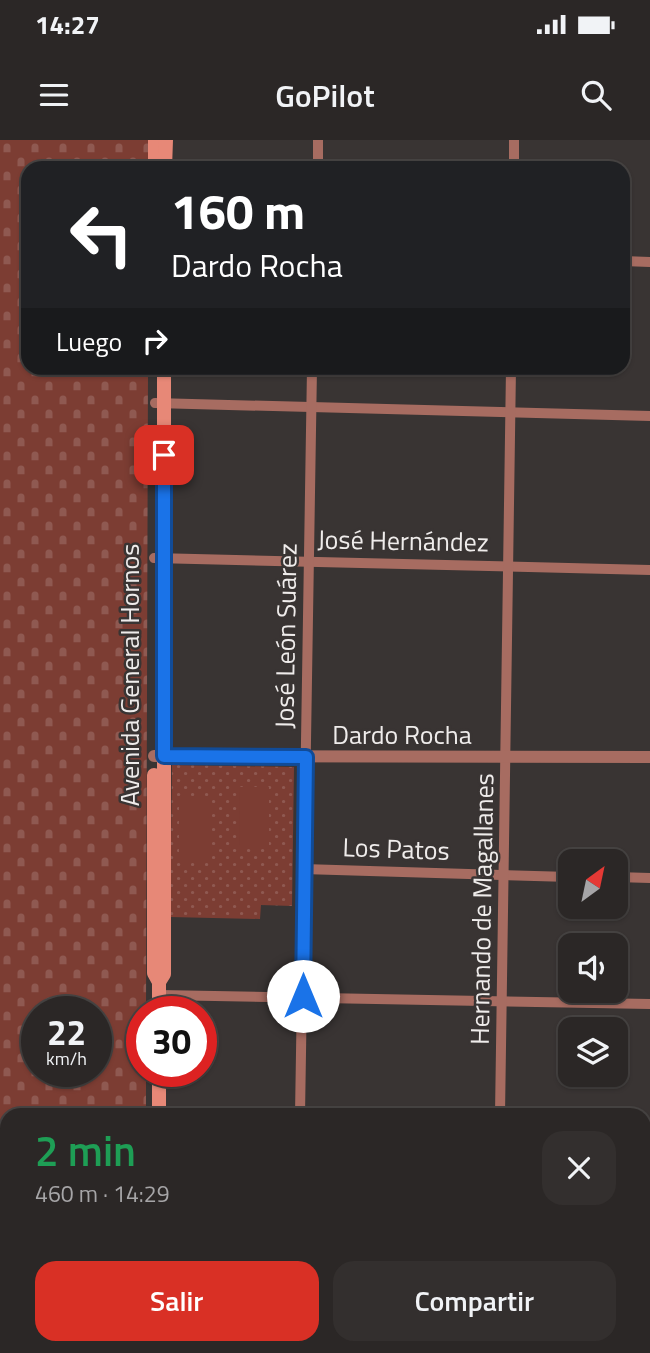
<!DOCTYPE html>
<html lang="es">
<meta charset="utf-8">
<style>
:root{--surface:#2b2726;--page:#332f2e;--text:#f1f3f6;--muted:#a6a5a7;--line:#474443;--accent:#d93025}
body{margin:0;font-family:"Titillium Web",sans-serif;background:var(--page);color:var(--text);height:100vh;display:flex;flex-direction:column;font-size:26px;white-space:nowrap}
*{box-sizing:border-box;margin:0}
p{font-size:23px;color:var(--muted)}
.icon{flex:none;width:38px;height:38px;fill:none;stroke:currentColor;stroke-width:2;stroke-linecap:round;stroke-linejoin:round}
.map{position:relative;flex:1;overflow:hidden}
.drawer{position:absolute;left:0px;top:968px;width:651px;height:247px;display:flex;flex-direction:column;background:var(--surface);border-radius:21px 21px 0 0;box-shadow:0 2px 5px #0004,0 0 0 2px var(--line)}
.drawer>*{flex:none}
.guide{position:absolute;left:21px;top:21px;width:609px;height:214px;border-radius:21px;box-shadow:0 2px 5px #0004,0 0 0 2px var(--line);background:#202124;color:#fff;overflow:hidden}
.needle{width:46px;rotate:33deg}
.controls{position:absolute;left:558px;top:709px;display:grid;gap:14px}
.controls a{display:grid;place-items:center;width:70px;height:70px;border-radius:14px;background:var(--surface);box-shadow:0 2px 5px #0004,0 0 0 2px var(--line);font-size:35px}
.speed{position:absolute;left:21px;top:856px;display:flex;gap:14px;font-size:35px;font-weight:700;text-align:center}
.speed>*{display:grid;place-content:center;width:91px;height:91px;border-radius:50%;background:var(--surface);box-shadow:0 2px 5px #0004,0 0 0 2px var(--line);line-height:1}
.speed small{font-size:18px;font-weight:400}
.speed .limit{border:10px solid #d22;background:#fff;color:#111}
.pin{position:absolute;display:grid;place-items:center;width:60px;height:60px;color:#fff;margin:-30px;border-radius:14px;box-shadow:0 4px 10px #0006}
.me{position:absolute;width:77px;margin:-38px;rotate:0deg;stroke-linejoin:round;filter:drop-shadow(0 0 5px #0008)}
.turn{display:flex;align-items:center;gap:24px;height:147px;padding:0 35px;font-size:32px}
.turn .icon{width:91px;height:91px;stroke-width:2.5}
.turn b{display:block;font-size:49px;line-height:60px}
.then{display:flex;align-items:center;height:66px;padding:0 35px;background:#0003;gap:14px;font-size:26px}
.round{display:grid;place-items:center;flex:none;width:74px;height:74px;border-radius:21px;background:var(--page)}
.summary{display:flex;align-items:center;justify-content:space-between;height:119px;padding:0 35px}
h1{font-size:42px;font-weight:600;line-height:52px;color:#1e9e55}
.cta{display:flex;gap:14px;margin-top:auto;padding:14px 35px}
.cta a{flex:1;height:80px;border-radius:21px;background:var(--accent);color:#fff;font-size:28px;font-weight:600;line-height:80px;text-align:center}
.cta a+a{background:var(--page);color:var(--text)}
.status{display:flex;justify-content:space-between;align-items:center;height:49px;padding:0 35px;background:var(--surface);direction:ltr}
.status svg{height:19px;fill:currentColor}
header{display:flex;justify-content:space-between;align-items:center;height:91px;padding:0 35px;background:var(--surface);font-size:32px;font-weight:600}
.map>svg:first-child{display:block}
</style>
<div class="status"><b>14:27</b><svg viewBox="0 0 49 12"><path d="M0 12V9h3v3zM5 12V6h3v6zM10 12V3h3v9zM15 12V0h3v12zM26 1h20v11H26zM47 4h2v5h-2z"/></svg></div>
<header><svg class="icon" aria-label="menu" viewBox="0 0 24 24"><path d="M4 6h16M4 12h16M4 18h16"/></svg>GoPilot<svg class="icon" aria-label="search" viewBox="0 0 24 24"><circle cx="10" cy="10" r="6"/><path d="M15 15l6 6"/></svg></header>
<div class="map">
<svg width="650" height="1213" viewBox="0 0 650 1213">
<defs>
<pattern id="cemetery-stones" width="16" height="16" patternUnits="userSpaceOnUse" patternTransform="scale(1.75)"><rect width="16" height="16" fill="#7c3d33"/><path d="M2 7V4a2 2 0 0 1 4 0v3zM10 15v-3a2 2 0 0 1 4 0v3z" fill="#8f5951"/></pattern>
<pattern id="park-dots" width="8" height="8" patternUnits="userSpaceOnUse" patternTransform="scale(1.75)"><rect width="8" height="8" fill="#7c3d33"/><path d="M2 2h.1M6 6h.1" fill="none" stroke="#8f5951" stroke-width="1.8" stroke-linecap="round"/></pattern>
</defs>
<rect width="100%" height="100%" fill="#393433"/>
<path fill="url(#cemetery-stones)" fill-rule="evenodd" d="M0 0H148V28H28V228H148L146 871 142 872V931H146V975H7V1023L0 1022ZM37 872H96V931H37Z"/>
<path fill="url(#park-dots)" d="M172 625 294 627 292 766 261 765 260 779 170 777Z"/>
<g fill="#7c3d33">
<path d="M240 647H269V706H239Z"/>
<rect x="179" y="657" width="33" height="65"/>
</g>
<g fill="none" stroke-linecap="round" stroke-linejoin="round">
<g stroke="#a76c61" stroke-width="10">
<path d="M318 28V0"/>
<path d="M514 28V0"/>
<path d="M623 121 650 122"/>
<path d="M155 263 650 276"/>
<path d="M154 418 650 430"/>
<path d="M303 729 570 737"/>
<path d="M616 737 650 738"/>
<path d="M159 855 650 864"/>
<path d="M300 975 312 228"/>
<path d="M500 975 511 228"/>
<path d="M644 984 650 985"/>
<path d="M644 1200H650"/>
<path d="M297 1213V1208"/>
<path d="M494 1213 495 1208"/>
</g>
<path stroke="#a76c61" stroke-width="12" d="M154 616 650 617"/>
<g stroke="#e78877" stroke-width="14">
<path d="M155 28V0"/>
<path d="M165 28 166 0"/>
<path d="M154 635V833L159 842"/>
<path d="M159 872V842L164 834V228"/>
<path d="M159 931V975"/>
<path d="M0 1033H7"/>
<path d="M0 1187 7 1188"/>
<path d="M155 1213V1208"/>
</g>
</g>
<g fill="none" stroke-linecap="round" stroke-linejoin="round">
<g stroke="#114b97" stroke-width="18">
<path id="route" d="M164 315V616L306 617 303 856"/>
</g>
<use href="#route" stroke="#1a73e8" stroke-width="12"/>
</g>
<g text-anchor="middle" stroke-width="5" stroke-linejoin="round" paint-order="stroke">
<g font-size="26" fill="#efeceb" stroke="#393433">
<text transform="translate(403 401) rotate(1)" y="9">José Hernández</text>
<text transform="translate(286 496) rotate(-89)" y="9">José León Suárez</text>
<text transform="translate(130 535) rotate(-90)" y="9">Avenida General Hornos</text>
<text x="402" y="604">Dardo Rocha</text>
<text transform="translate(396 709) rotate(2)" y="9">Los Patos</text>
<text transform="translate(482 769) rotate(-89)" y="9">Hernando de Magallanes</text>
</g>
</g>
</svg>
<div class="controls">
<a><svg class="needle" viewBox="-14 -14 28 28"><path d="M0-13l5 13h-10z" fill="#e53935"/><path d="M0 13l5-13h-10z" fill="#a6a5a7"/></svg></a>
<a><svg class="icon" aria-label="sound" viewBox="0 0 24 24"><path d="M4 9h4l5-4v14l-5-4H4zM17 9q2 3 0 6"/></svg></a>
<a><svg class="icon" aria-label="layers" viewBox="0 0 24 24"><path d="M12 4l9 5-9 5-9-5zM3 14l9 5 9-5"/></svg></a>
</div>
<div class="speed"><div>22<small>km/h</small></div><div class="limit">30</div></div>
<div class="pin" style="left:164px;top:315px;background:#d93025"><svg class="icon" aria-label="arrive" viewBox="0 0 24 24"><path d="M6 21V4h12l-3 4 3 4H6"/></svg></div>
<svg class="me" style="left:303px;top:856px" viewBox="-20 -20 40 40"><circle r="19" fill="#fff"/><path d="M0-13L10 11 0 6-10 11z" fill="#1a73e8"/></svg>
<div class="guide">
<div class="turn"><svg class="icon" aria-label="left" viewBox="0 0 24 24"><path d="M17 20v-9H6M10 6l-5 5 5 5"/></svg><div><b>160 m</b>Dardo Rocha</div></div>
<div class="then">Luego<svg class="icon" aria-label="right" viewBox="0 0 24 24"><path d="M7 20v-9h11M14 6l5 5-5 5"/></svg></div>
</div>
<section class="drawer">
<div class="summary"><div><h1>2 min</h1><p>460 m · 14:29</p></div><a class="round"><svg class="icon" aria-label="close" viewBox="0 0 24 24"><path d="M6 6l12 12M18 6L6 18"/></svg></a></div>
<div class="cta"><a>Salir</a><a>Compartir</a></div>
</section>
</div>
